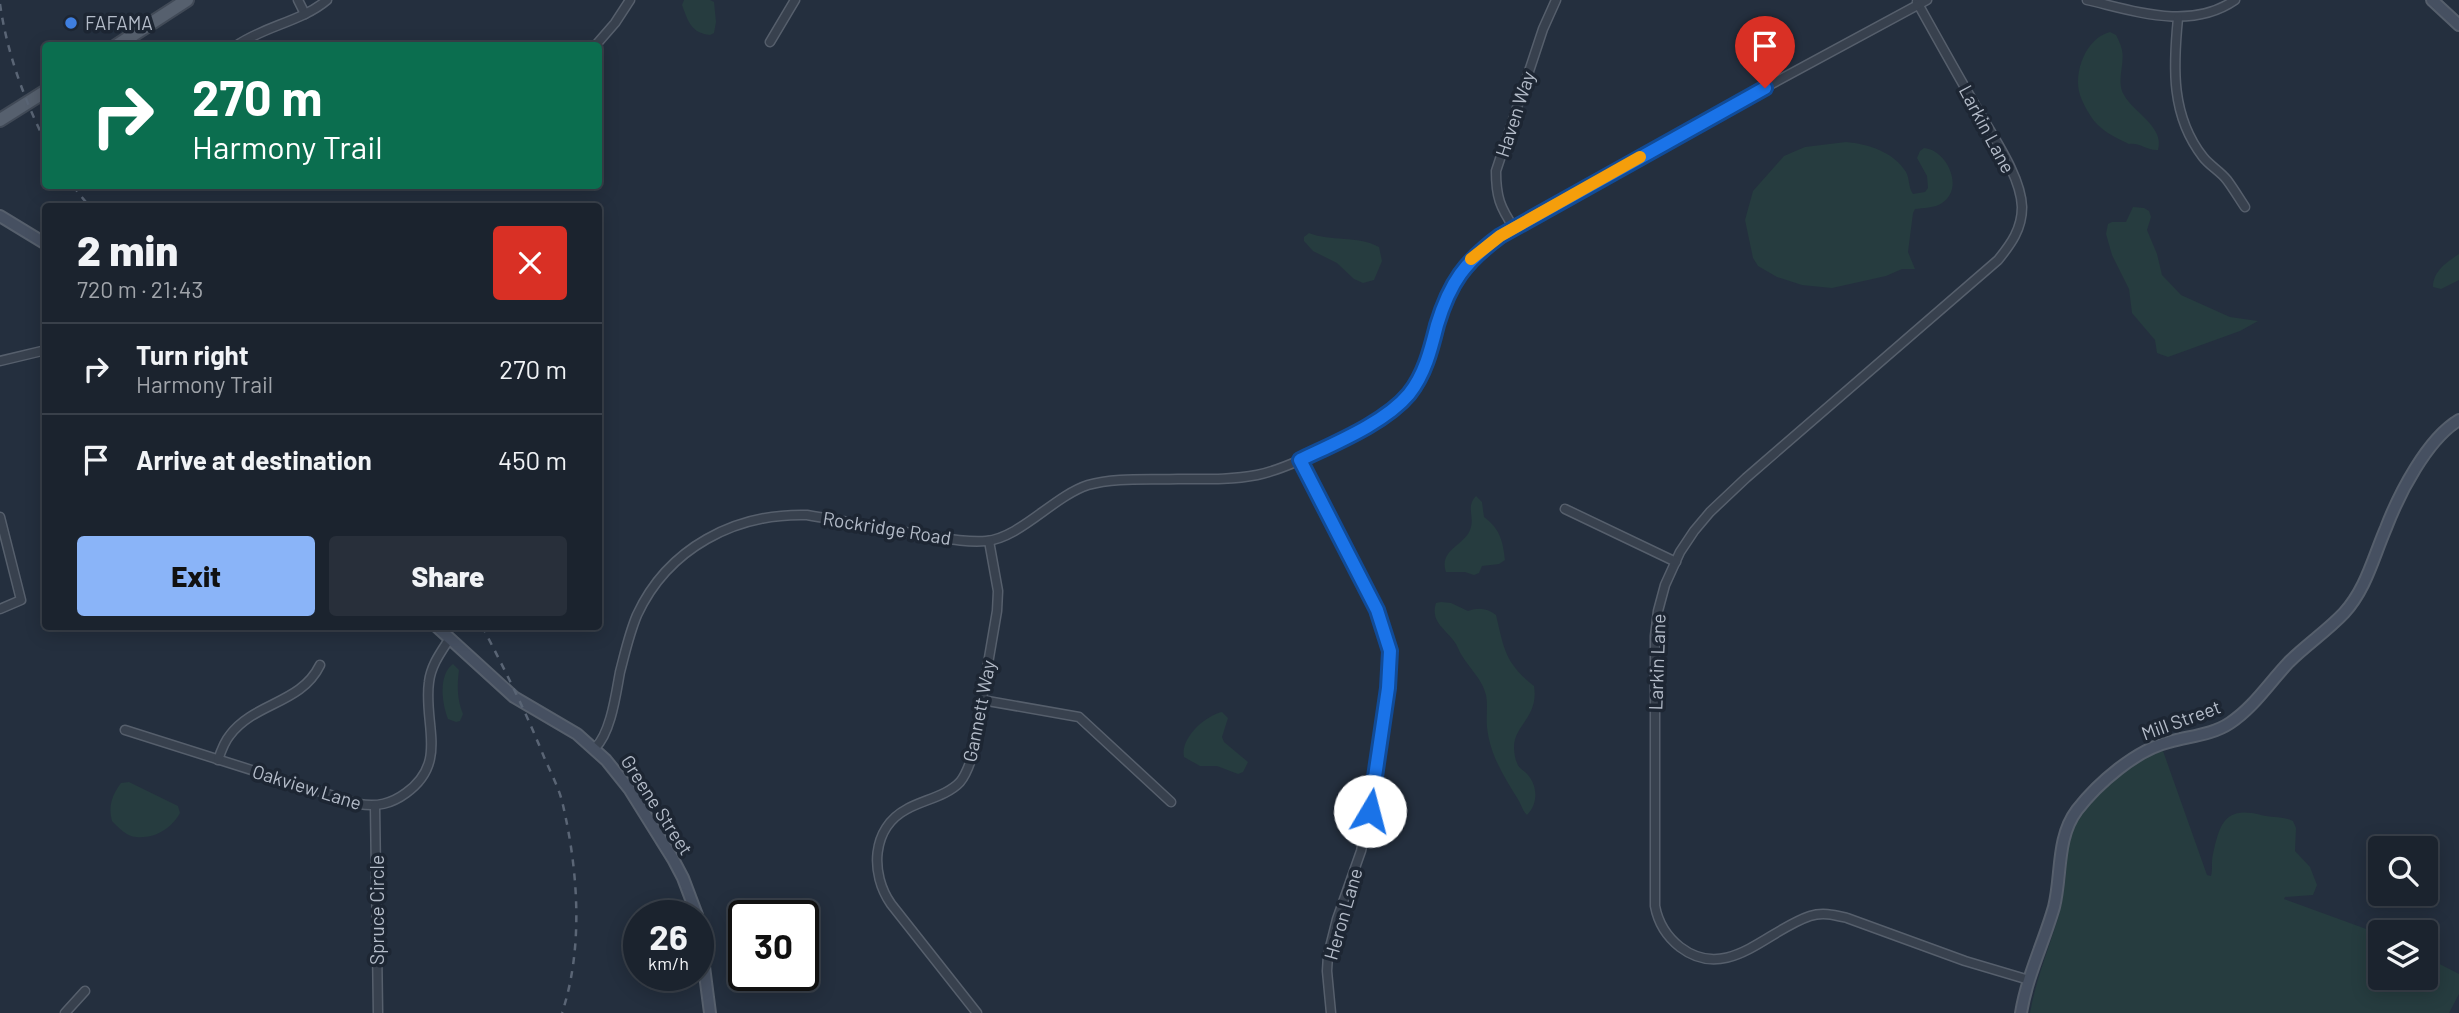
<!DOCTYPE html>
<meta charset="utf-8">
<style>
:root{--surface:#1b232e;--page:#282f3a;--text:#f1f3f6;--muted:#a0a4aa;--line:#39404a;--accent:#8ab4f8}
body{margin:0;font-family:Barlow,sans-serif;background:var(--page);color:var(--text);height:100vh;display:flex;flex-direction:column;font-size:26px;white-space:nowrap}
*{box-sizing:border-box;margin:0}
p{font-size:23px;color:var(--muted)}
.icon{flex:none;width:38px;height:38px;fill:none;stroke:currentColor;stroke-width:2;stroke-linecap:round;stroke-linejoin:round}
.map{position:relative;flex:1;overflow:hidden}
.panel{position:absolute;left:42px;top:203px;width:560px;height:427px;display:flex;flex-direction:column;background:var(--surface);border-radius:7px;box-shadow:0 4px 18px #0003,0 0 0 2px var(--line)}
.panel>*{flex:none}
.top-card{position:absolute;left:42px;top:42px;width:560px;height:147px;border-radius:7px;box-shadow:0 4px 18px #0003,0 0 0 2px var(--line);background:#0b6e4f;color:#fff;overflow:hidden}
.controls{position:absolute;left:2368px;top:836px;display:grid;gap:14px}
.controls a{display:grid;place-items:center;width:70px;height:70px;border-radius:7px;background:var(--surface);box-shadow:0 4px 18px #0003,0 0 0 2px var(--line);font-size:35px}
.speed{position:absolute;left:623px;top:900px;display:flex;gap:14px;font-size:35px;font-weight:700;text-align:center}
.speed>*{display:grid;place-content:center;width:91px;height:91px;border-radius:50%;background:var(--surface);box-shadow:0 4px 18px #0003,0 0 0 2px var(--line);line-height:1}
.speed small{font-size:18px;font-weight:400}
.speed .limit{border:4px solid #111;border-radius:10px;background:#fff;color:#111}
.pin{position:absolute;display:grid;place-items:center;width:60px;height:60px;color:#fff;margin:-72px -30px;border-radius:50% 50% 50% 0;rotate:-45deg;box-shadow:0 0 7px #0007}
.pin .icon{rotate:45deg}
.me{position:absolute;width:77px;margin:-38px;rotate:8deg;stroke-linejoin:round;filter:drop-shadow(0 0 5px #0008)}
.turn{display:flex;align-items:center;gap:24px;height:147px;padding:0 35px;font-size:32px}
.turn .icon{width:91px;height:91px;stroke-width:2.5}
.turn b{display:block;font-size:49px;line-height:60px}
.round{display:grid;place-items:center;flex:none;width:74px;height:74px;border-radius:7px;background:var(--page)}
.headline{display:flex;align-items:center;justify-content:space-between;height:119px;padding:0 35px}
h1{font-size:42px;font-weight:800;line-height:52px}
.cta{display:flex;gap:14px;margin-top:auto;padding:14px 35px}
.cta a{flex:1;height:80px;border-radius:7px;background:var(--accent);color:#111;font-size:28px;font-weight:800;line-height:80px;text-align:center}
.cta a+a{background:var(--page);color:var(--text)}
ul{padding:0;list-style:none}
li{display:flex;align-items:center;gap:21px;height:91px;padding:0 35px;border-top:2px solid var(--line)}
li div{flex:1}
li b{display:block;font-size:26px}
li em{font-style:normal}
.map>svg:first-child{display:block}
</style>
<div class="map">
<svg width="2459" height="1013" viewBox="0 0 2459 1013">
<rect width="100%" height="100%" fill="#242f3e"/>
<g fill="#263c3f">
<path d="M684 0H710L714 2 716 22 714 33 710 35C691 33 688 21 682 5Z"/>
<path d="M2110 32 2116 35C2118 39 2121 45 2122 50 2125 65 2116 81 2124 95 2133 112 2165 127 2158 150 2147 151 2140 142 2129 144 2114 137 2098 129 2090 115 2086 109 2082 101 2080 95 2073 72 2086 38 2110 32Z"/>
<path d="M1846 142C1868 144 1894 152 1906 172 1910 179 1908 187 1913 194L1925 192 1928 188 1927 176 1917 158 1920 151 1924 148C1947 150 1965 188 1942 203 1935 208 1923 208 1915 209L1913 213 1908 252 1915 269H1902L1886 276 1832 288 1802 285 1777 277 1758 266 1753 258 1745 220 1753 191 1784 156 1805 147Z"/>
<path d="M2133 207 2144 208 2149 211 2151 217 2147 230 2157 254 2162 275 2181 295 2230 317 2258 321 2240 331 2168 357 2157 353 2155 340 2132 313 2129 289 2112 255 2106 234 2108 224 2112 222H2126Z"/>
<path d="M1309 233C1331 242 1357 235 1379 247L1382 261 1374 280 1363 283 1354 279 1337 263 1313 251 1304 241V237Z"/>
<path d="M2459 254V280L2441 289 2433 287C2433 271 2447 262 2459 254Z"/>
<path d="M1476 496 1482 502 1484 517C1500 529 1503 541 1505 560L1499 564 1482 566 1479 573 1474 575 1465 572H1446C1438 549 1467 545 1471 527 1474 515 1466 507 1476 496Z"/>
<path d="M1441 602 1451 603 1468 611C1479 607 1487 608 1496 615 1504 649 1505 663 1534 686 1539 717 1514 725 1514 747 1514 751 1515 759 1517 763 1519 769 1525 771 1528 775 1538 787 1538 804 1527 815 1523 811 1522 807 1519 801 1505 778 1490 756 1487 727 1486 716 1488 706 1486 695 1482 677 1465 665 1458 648 1451 631 1429 625 1436 603Z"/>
<path d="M453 664 459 670C457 686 457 699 463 714L460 721 456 722 448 719C442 703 438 675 453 664Z"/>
<path d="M1222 712 1228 718 1222 737 1224 742 1248 762 1243 772 1238 774 1217 766H1200L1184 757C1180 738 1205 716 1222 712Z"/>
<path d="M2163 751 2207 875 2211 876C2213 869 2211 861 2213 854 2220 823 2225 806 2261 815 2272 818 2283 816 2293 821L2296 828 2295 851 2310 867 2317 885 2313 895 2285 897 2284 899 2380 934V978H2426V957L2459 974V994L2449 1013H2030C2036 979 2049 948 2059 915 2062 901 2065 886 2066 872 2067 862 2065 850 2067 840 2073 808 2133 758 2163 751Z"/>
<path d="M129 782 178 806 180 813C172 828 155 839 136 837 127 837 118 827 112 821 108 806 112 795 121 783Z"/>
</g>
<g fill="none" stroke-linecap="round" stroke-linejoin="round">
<g stroke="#565f6c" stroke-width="11">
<g id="street">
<path d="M298 0 305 14"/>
<path d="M2087 0C2135 11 2190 31 2235 0"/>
<path d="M1917 2C1937 38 1957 74 1978 110 1993 137 2021 176 2022 207 2022 229 2011 244 1998 260L1746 478 1710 512 1694 531 1680 552 1665 585 1658 611 1655 636V906C1658 922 1666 936 1680 947 1727 983 1767 930 1810 916 1823 912 1834 915 1847 918L1965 961 2029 980"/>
<path d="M2178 18C2173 68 2171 116 2203 157 2210 166 2220 171 2227 180 2233 188 2239 198 2245 207"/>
<path d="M770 42 795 0"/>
<path d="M236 46C264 26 301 22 327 0"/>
<path d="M595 46 615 23 630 0"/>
<path d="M1514 228C1500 207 1496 197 1496 171L1543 29 1556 0"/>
<path d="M0 361 46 350"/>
<path d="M1300 460 1377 610 1390 651 1388 688 1370 811 1361 851 1337 919 1328 955 1327 971 1331 1013"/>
<path d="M1565 509 1676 562"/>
<path d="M0 517 21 600 0 609"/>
<path d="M982 700 1079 717 1171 802"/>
<path d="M125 730 359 804C377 807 391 804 406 793 449 762 423 724 429 682 431 665 441 652 450 638"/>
<path d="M595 748C611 733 616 693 620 672 625 653 629 634 637 615 668 548 735 513 807 515 844 521 881 528 917 534 939 537 964 543 986 541 1020 538 1054 496 1088 485 1115 477 1149 480 1178 479 1204 479 1231 480 1257 475 1292 468 1372 427 1399 404 1429 376 1432 336 1446 299 1457 271 1477 253 1500 236L1718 113 1927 0"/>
<path d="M218 760C221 751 224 742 230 735 255 702 301 704 320 665"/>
<path d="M375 806 378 1013"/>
<path d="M65 1013 85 991"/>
<path d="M977 1013 891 904C870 874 871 828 907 809 923 800 947 796 960 782 966 775 969 766 972 757L997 611 998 591 989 541"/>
</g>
</g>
<g stroke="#565f6c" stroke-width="14">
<g id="secondary">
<path d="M2432 0 2459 25"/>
<path d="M0 216 46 244"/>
<path d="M436 626 514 697 577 734 606 760 630 790 673 859 683 878 697 915"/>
<path d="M698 920 710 1013"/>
<path d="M2021 1013C2027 976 2044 942 2054 907 2062 875 2056 838 2077 810 2098 783 2136 750 2169 742 2190 736 2212 735 2230 723 2254 707 2269 683 2289 662 2306 645 2327 631 2344 613 2366 589 2373 558 2386 528 2399 494 2427 439 2459 420"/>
</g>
</g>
<g stroke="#414a57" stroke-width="16">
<g id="primary">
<path d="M116 46 187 0"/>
<path d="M0 120 46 91"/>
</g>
</g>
<use href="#street" stroke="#38414e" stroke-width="8"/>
<use href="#secondary" stroke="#465061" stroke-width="10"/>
<use href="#primary" stroke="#56606e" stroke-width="12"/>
<g stroke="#5a6575" stroke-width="2.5" stroke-dasharray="7 7" stroke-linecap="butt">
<path d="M0 4C7 53 24 99 46 143"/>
<path d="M73 186 89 206"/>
<path d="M482 626C505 670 526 712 544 757 550 771 558 786 562 801 578 868 584 947 562 1013"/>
</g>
</g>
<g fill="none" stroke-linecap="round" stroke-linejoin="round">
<g stroke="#114b97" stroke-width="18">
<path id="route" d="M1370 811 1388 688 1390 651 1377 610 1300 460C1333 444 1385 423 1409 394 1425 374 1431 349 1437 325 1450 282 1465 262 1500 236L1765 88"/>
</g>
<use href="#route" stroke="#1a73e8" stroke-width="12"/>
<path stroke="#f59e0b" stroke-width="12" d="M1471 259 1500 236 1640 157"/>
</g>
<circle fill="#3f7fe0" stroke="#1d2633" stroke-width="2.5" cx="71" cy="23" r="7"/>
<g text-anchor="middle" stroke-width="7" stroke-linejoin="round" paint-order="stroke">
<g font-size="19" fill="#b4bcc9" stroke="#1d2633" text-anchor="start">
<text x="85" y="30">FAFAMA</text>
</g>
<g font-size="19" fill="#b4bcc9" stroke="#1d2633">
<text transform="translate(1515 114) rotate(-72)" y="7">Haven Way</text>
<text transform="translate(1987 129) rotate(62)" y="7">Larkin Lane</text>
<text transform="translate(887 528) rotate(9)" y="7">Rockridge Road</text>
<text transform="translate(1657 662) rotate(-88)" y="7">Larkin Lane</text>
<text transform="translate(979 711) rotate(-79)" y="7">Gannett Way</text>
<text transform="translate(2181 720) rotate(-20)" y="7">Mill Street</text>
<text transform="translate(307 787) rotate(17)" y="7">Oakview Lane</text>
<text transform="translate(657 805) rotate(57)" y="7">Greene Street</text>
<text transform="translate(377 910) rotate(-90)" y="7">Spruce Circle</text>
<text transform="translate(1343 914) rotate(-74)" y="7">Heron Lane</text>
</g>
</g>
</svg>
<div class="controls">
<a><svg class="icon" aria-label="search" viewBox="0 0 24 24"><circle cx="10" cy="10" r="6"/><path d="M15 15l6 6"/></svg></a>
<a><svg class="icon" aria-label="layers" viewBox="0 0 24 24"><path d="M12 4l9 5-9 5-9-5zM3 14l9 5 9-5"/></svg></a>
</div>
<div class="speed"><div>26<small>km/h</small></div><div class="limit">30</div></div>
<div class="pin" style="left:1765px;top:88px;background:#d93025"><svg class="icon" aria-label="arrive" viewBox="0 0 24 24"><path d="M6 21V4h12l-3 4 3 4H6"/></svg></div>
<svg class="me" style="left:1370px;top:811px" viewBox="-20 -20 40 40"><circle r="19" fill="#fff"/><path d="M0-13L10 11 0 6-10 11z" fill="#1a73e8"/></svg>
<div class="top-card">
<div class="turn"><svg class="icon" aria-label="right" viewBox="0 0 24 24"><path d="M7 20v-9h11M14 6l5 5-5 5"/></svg><div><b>270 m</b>Harmony Trail</div></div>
</div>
<section class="panel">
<div class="headline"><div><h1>2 min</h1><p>720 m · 21:43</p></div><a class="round" style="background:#d93025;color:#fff"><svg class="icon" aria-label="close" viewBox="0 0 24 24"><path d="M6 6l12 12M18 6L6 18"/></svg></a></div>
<ul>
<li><svg class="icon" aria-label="right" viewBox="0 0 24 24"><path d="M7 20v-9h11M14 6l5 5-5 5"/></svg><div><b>Turn right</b><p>Harmony Trail</p></div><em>270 m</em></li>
<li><svg class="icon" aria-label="arrive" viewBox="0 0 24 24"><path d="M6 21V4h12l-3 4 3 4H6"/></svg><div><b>Arrive at destination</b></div><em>450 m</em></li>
</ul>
<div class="cta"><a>Exit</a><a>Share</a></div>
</section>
</div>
